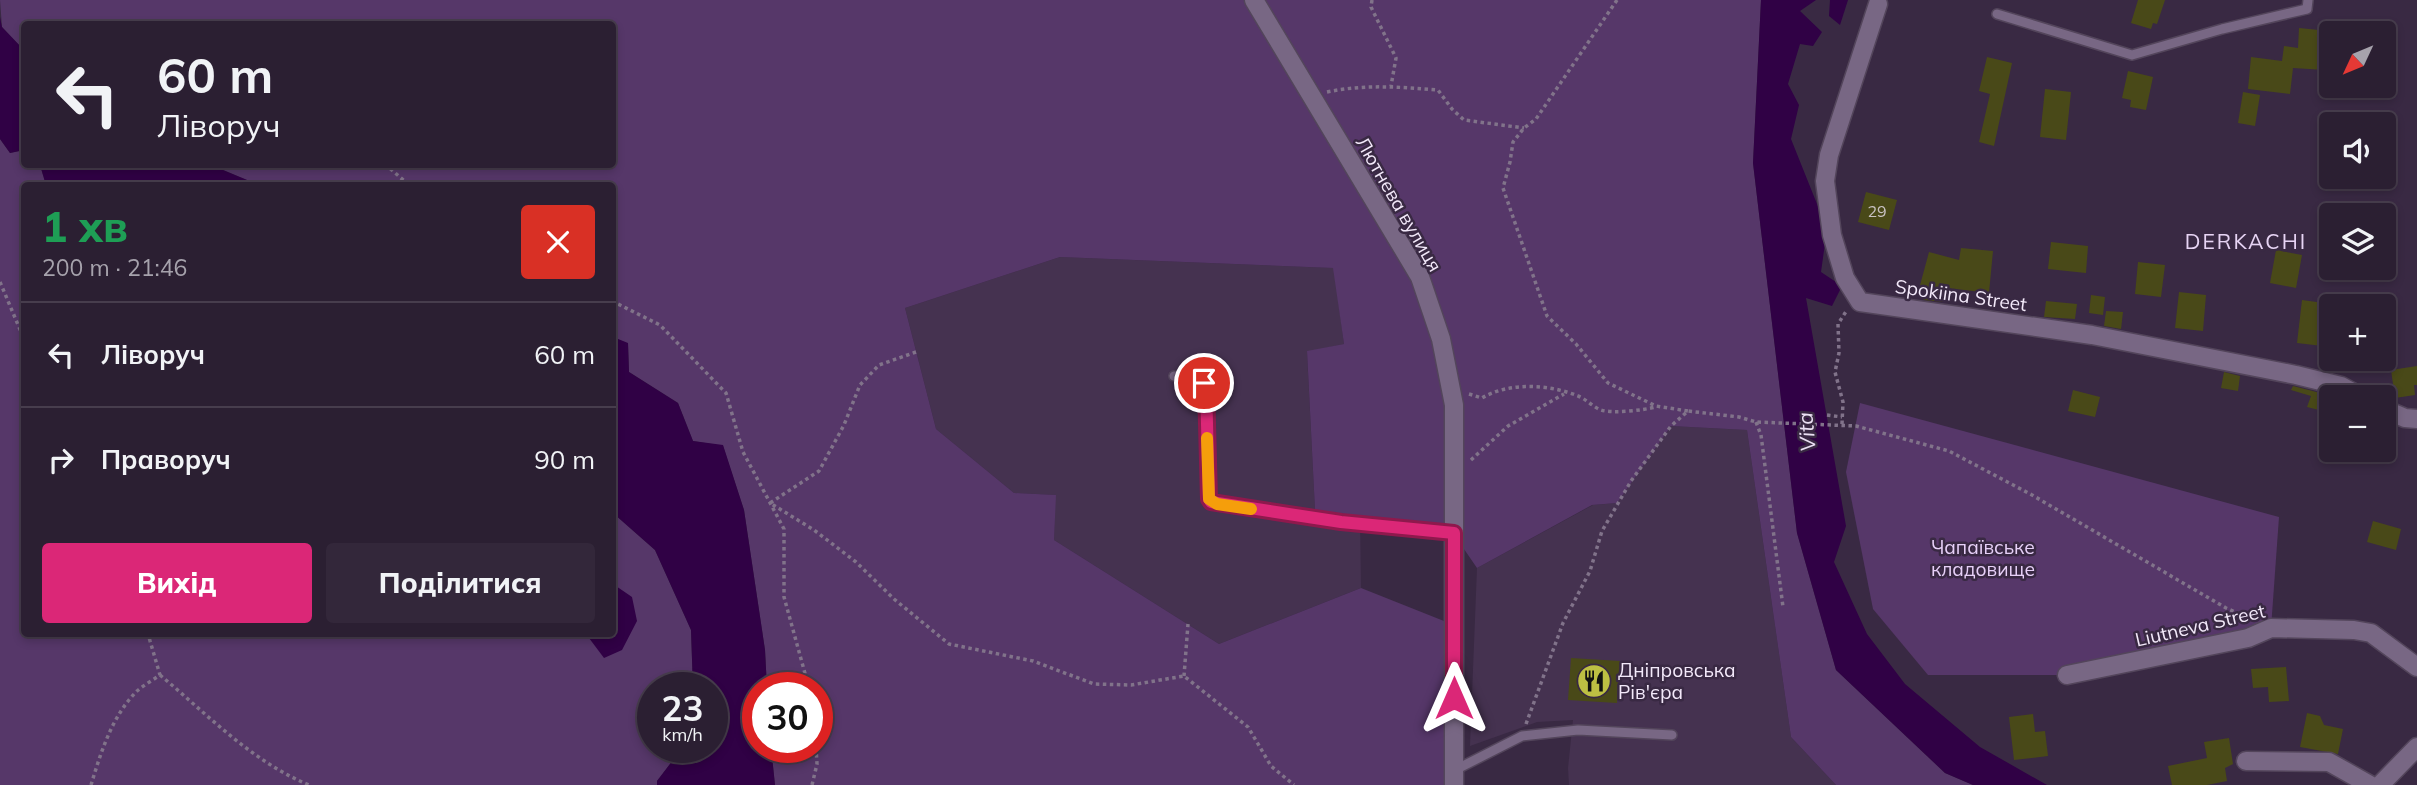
<!DOCTYPE html>
<html lang="uk">
<meta charset="utf-8">
<style>
:root{--surface:#2b1f32;--page:#33273a;--text:#f1f3f6;--muted:#a6a2ac;--line:#473d4d;--accent:#db2777}
body{margin:0;font-family:Mulish,sans-serif;background:var(--page);color:var(--text);height:100vh;display:flex;flex-direction:column;font-size:26px;white-space:nowrap}
*{box-sizing:border-box;margin:0}
p{font-size:23px;color:var(--muted)}
.icon{flex:none;width:38px;height:38px;fill:none;stroke:currentColor;stroke-width:2;stroke-linecap:round;stroke-linejoin:round}
.map{position:relative;flex:1;overflow:hidden}
.drawer{position:absolute;left:21px;top:182px;width:595px;height:455px;display:flex;flex-direction:column;background:var(--surface);border-radius:7px;box-shadow:0 4px 10px #0003,0 0 0 2px var(--line)}
.drawer>*{flex:none}
.hud{position:absolute;left:21px;top:21px;width:595px;height:147px;border-radius:7px;box-shadow:0 4px 10px #0003,0 0 0 2px var(--line);background:#2b1f32;color:var(--text);overflow:hidden}
.needle{width:46px;rotate:226deg}
.tools{position:absolute;left:2319px;top:21px;display:grid;gap:14px}
.tools a{display:grid;place-items:center;width:77px;height:77px;border-radius:7px;background:var(--surface);box-shadow:0 4px 10px #0003,0 0 0 2px var(--line);font-size:35px}
.speed{position:absolute;left:637px;top:672px;display:flex;gap:14px;font-size:35px;font-weight:700;text-align:center}
.speed>*{display:grid;place-content:center;width:91px;height:91px;border-radius:50%;background:var(--surface);box-shadow:0 4px 10px #0003,0 0 0 2px var(--line);line-height:1}
.speed small{font-size:18px;font-weight:400}
.speed .limit{border:10px solid #d22;background:#fff;color:#111}
.pin{position:absolute;display:grid;place-items:center;width:60px;height:60px;color:#fff;margin:-30px;border:4px solid #fff;border-radius:50%;box-shadow:0 2px 7px #0007}
.me{position:absolute;width:77px;margin:-38px;rotate:0deg;stroke-linejoin:round;filter:drop-shadow(0 0 5px #0008)}
.turn{display:flex;align-items:center;gap:24px;height:147px;padding:0 21px;font-size:32px}
.turn .icon{width:91px;height:91px;stroke-width:2.5}
.turn b{display:block;font-size:49px;line-height:60px}
.round{display:grid;place-items:center;flex:none;width:74px;height:74px;border-radius:7px;background:var(--page)}
.summary{display:flex;align-items:center;justify-content:space-between;height:119px;padding:0 21px}
h1{font-size:42px;font-weight:800;line-height:52px;color:#1e9e55}
.button{display:flex;gap:14px;margin-top:auto;padding:14px 21px}
.button a{flex:1;height:80px;border-radius:7px;background:var(--accent);color:#fff;font-size:28px;font-weight:800;line-height:80px;text-align:center}
.button a+a{background:var(--page);color:var(--text)}
ul{padding:0;list-style:none}
li{display:flex;align-items:center;gap:21px;height:105px;padding:0 21px;border-top:2px solid var(--line)}
li div{flex:1}
li b{display:block;font-size:26px}
li em{font-style:normal}
.map>svg:first-child{display:block}
</style>
<div class="map">
<svg width="2417" height="785" viewBox="0 0 2417 785">
<rect width="100%" height="100%" fill="#392943"/>
<g fill="#453250">
<path d="M1060 257 1334 268 1344 344 1307 352 1315 510 1360 516 1361 588 1219 644 1054 540 1055 495 1014 493 936 429 905 308Z"/>
<path d="M1671 426 1747 430 1791 737 1836 785H1569L1568 768 1573 720 1537 722 1470 746 1477 568 1593 505 1617 503Z"/>
</g>
<g fill="#563769">
<path d="M0 0H1761L1753 163 1797 533 1836 670 1945 773 1973 785H1836L1791 737 1747 430 1671 426 1617 503 1592 505 1477 568 1453 533 1360 516 1315 510 1307 351 1344 344 1333 268 1060 257 905 308 936 429 1014 493 1056 495 1054 540 1219 644 1361 588 1454 625V785H775L771 747H817V688H767L765 650 744 510 723 446 693 441 678 403 629 372 628 344 613 337 612 186 259 185 211 165 612 164V24H24V42L21 47 2 27Z"/>
<path d="M0 139 10 153 24 150V164L40 165 46 185 24 186V634H612L613 513 655 550 691 630 693 688H653V747H683L657 781V785H0Z"/>
<path d="M1860 403 2279 517 2271 628 2067 675H1928L1873 609 1846 472Z"/>
</g>
<g fill="#300145">
<path d="M1761 0H1816L1800 11 1822 32 1813 46 1800 44 1788 84 1799 105 1791 139 1827 229 1821 272 1842 286 1832 306 1806 298 1846 526 1834 562 1867 634 1905 684 1980 747 2047 785H1973L1945 773 1836 670 1797 533 1753 163Z"/>
<path d="M1830 0H1848L1840 25 1829 16Z"/>
<path d="M0 17 2 27 20 46 24 42V150L10 153 0 139Z"/>
<path d="M40 165H211L259 185H46Z"/>
<path d="M613 337 628 343 629 372 678 403 693 441 723 445 744 510 765 650 767 688H758V747H771L775 785H657V781L683 747H712V688H693L691 630 655 550 613 513Z"/>
<path d="M613 584 632 597 637 621 622 650 604 658 586 634H612Z"/>
</g>
<g fill="#494918">
<path d="M2138 0H2165L2157 24 2153 23 2151 29 2131 23Z"/>
<path d="M2299 28 2319 30 2318 49 2326 53 2325 70 2293 68 2290 94 2248 89 2251 57 2282 61 2284 46 2298 48Z"/>
<path d="M1987 57 2012 63 1994 146 1979 142 1990 94 1979 91Z"/>
<path d="M2128 71 2153 77 2146 110 2130 107 2131 100 2122 98Z"/>
<path d="M2045 89 2071 92 2066 140 2040 137Z"/>
<path d="M2243 92 2260 95 2255 126 2238 123Z"/>
<path d="M1866 192 1897 200 1889 230 1858 222Z"/>
<path d="M2051 242 2088 246 2086 273 2048 269Z"/>
<path d="M1961 248 1993 251 1989 293 1948 288 1944 302 1923 300 1926 291 1919 289 1929 252 1959 260Z"/>
<path d="M2276 250 2302 255 2296 288 2270 283Z"/>
<path d="M2138 262 2165 265 2161 297 2135 294Z"/>
<path d="M2179 292 2206 295 2203 331 2175 328Z"/>
<path d="M2091 295 2105 297 2103 315 2089 313Z"/>
<path d="M2302 300 2331 304V347L2297 343Z"/>
<path d="M2046 301 2077 304 2075 319 2044 317Z"/>
<path d="M2106 311 2123 312 2121 329 2104 326Z"/>
<path d="M2417 366V385H2414L2415 395 2395 398 2391 370Z"/>
<path d="M2224 372 2240 376 2238 391 2221 388Z"/>
<path d="M2293 386 2328 395 2323 411 2307 407 2311 396 2291 390Z"/>
<path d="M2073 390 2100 397 2095 417 2068 411Z"/>
<path d="M2373 521 2401 529 2396 550 2367 542Z"/>
<path d="M1571 658 1620 661 1617 703 1568 700Z"/>
<path d="M2286 667 2289 701 2269 702 2268 687 2253 688 2251 669Z"/>
<path d="M2307 713 2320 716 2324 725 2343 729 2338 754 2300 747Z"/>
<path d="M2033 714 2035 732 2045 731 2048 756 2014 760 2009 717Z"/>
<path d="M2229 738 2233 764 2225 768 2227 781 2207 785H2172L2168 766 2207 758 2204 742Z"/>
</g>
<g fill="none" stroke-linecap="round" stroke-linejoin="round">
<g stroke="#53455b" stroke-width="12">
<g id="lane">
<path d="M1997 14 2132 55 2222 29 2307 9 2308 0"/>
<path d="M1174 376 1204 383 1206 386 1209 499 1211 502 1341 522 1454 533"/>
<path d="M1455 770 1522 736 1578 730 1672 735"/>
</g>
</g>
<g stroke="#53455b" stroke-width="21">
<g id="street">
<path d="M1254 0 1420 277 1441 339 1454 405V785"/>
<path d="M1878 4 1829 155 1825 181 1832 235 1845 278 1860 302 2092 335 2296 375 2341 386 2361 397"/>
<path d="M2384 409 2405 418 2417 419"/>
<path d="M2067 675 2248 638 2271 628 2354 630 2371 633 2417 667"/>
<path d="M2246 761 2329 762 2370 785"/>
<path d="M2380 785 2417 747"/>
</g>
</g>
<g stroke="#81738a" stroke-width="3.5" stroke-dasharray="3.5 3.5" stroke-linecap="butt">
<path d="M1372 0 1371 7 1396 58 1391 86"/>
<path d="M1617 0 1536 119 1524 128 1513 142 1510 162 1503 188 1547 316 1576 344 1608 383 1656 406 1688 411"/>
<path d="M1327 92C1365 84 1400 87 1438 90L1452 109 1464 120 1524 128"/>
<path d="M385 164 410 186"/>
<path d="M0 282 24 339"/>
<path d="M612 301 660 325 726 393 743 452 784 529V597L809 688"/>
<path d="M916 352 879 365 860 385 844 425 819 471 770 503 814 530 856 562 894 599 949 644 1033 661 1094 684 1131 685 1184 676 1248 727 1271 766 1294 785"/>
<path d="M1469 394 1482 398C1509 382 1549 384 1578 396 1586 399 1593 407 1601 410 1613 414 1644 410 1656 407"/>
<path d="M1827 415 1842 417"/>
<path d="M1756 422 1761 435 1783 607"/>
<path d="M1842 424 1843 402 1835 372 1839 353 1838 324 1847 310"/>
<path d="M1471 460 1508 426 1564 394"/>
<path d="M160 675C207 714 251 761 309 785"/>
<path d="M1184 676 1188 624"/>
<path d="M1526 724 1563 623 1590 571 1602 531 1631 481 1671 426 1688 411 1739 417 1756 422 1856 426 1949 451 2032 495 2226 608 2249 618"/>
<path d="M91 785C101 752 112 716 137 691 144 685 153 680 160 675L148 634"/>
<path d="M812 785 817 764 816 747"/>
</g>
<use href="#lane" stroke="#786784" stroke-width="9"/>
<use href="#street" stroke="#786784" stroke-width="18"/>
</g>
<g fill="none" stroke-linecap="round" stroke-linejoin="round">
<g stroke="#8e194d" stroke-width="18">
<path id="route" d="M1204 383 1206 386 1209 499 1211 502 1341 522 1454 533V698"/>
</g>
<use href="#route" stroke="#db2777" stroke-width="12"/>
<path stroke="#f59e0b" stroke-width="12" d="M1207 438 1209 499 1217 504 1251 509"/>
</g>
<defs>
<g id="restaurant-disc" transform="scale(1.75)"><circle r="9.5" fill="#bdbf43" stroke="#392943"/><path d="M-5-6h1v4h1v-4h1v4h1v-4h1v5L-1.5 .5V6h-2V.5L-5-1ZM5-6V6H3V1.5H1.5Q1.5-4 5-6Z" fill="#111"/></g>
</defs>
<g fill-rule="evenodd">
<use href="#restaurant-disc" x="1594" y="681"/>
</g>
<g text-anchor="middle" stroke-width="5" stroke-linejoin="round" paint-order="stroke">
<g font-size="16" fill="#c8c1c2">
<text x="1877" y="217">29</text>
</g>
<g font-size="19" fill="#f3e9fa" stroke="#392943">
<text transform="translate(1399 204) rotate(60)" y="7">Лютнева вулиця</text>
<text transform="translate(1961 295) rotate(8)" y="7">Spokiina Street</text>
<text transform="translate(2200 625) rotate(-13)" y="7">Liutneva Street</text>
</g>
<g font-size="19" fill="#e7d0f8" stroke="#392943">
<text x="1983" y="554">Чапаївське<tspan x="1983" dy="22">кладовище</tspan></text>
</g>
<g font-size="19" fill="#f3e9fa" stroke="#392943" text-anchor="start">
<text x="1618" y="677">Дніпровська<tspan x="1618" dy="22">Рів'єра</tspan></text>
</g>
<g font-size="21" letter-spacing="2" fill="#e7d4f4" stroke="#392943">
<text x="2246" y="249">DERKACHI</text>
</g>
<g font-size="21" font-style="italic" fill="#eadff3" stroke="#392943">
<text transform="translate(1807 432) rotate(-95)" y="7">Vita</text>
</g>
</g>
</svg>
<div class="tools">
<a><svg class="needle" viewBox="-14 -14 28 28"><path d="M0-13l5 13h-10z" fill="#e53935"/><path d="M0 13l5-13h-10z" fill="#a6a2ac"/></svg></a>
<a><svg class="icon" aria-label="sound" viewBox="0 0 24 24"><path d="M4 9h4l5-4v14l-5-4H4zM17 9q2 3 0 6"/></svg></a>
<a><svg class="icon" aria-label="layers" viewBox="0 0 24 24"><path d="M12 4l9 5-9 5-9-5zM3 14l9 5 9-5"/></svg></a>
<a>+</a>
<a>−</a>
</div>
<div class="speed"><div>23<small>km/h</small></div><div class="limit">30</div></div>
<div class="pin" style="left:1204px;top:383px;background:#d93025"><svg class="icon" aria-label="arrive" viewBox="0 0 24 24"><path d="M6 21V4h12l-3 4 3 4H6"/></svg></div>
<svg class="me" style="left:1454px;top:698px" viewBox="-20 -20 40 40"><path d="M0-17L14 15 0 8-14 15z" fill="#db2777" stroke="#fff" stroke-width="4"/></svg>
<div class="hud">
<div class="turn"><svg class="icon" aria-label="left" viewBox="0 0 24 24"><path d="M17 20v-9H6M10 6l-5 5 5 5"/></svg><div><b>60 m</b>Ліворуч</div></div>
</div>
<section class="drawer">
<div class="summary"><div><h1>1 хв</h1><p>200 m · 21:46</p></div><a class="round" style="background:#d93025;color:#fff"><svg class="icon" aria-label="close" viewBox="0 0 24 24"><path d="M6 6l12 12M18 6L6 18"/></svg></a></div>
<ul>
<li><svg class="icon" aria-label="left" viewBox="0 0 24 24"><path d="M17 20v-9H6M10 6l-5 5 5 5"/></svg><div><b>Ліворуч</b></div><em>60 m</em></li>
<li><svg class="icon" aria-label="right" viewBox="0 0 24 24"><path d="M7 20v-9h11M14 6l5 5-5 5"/></svg><div><b>Праворуч</b></div><em>90 m</em></li>
</ul>
<div class="button"><a>Вихід</a><a>Поділитися</a></div>
</section>
</div>
